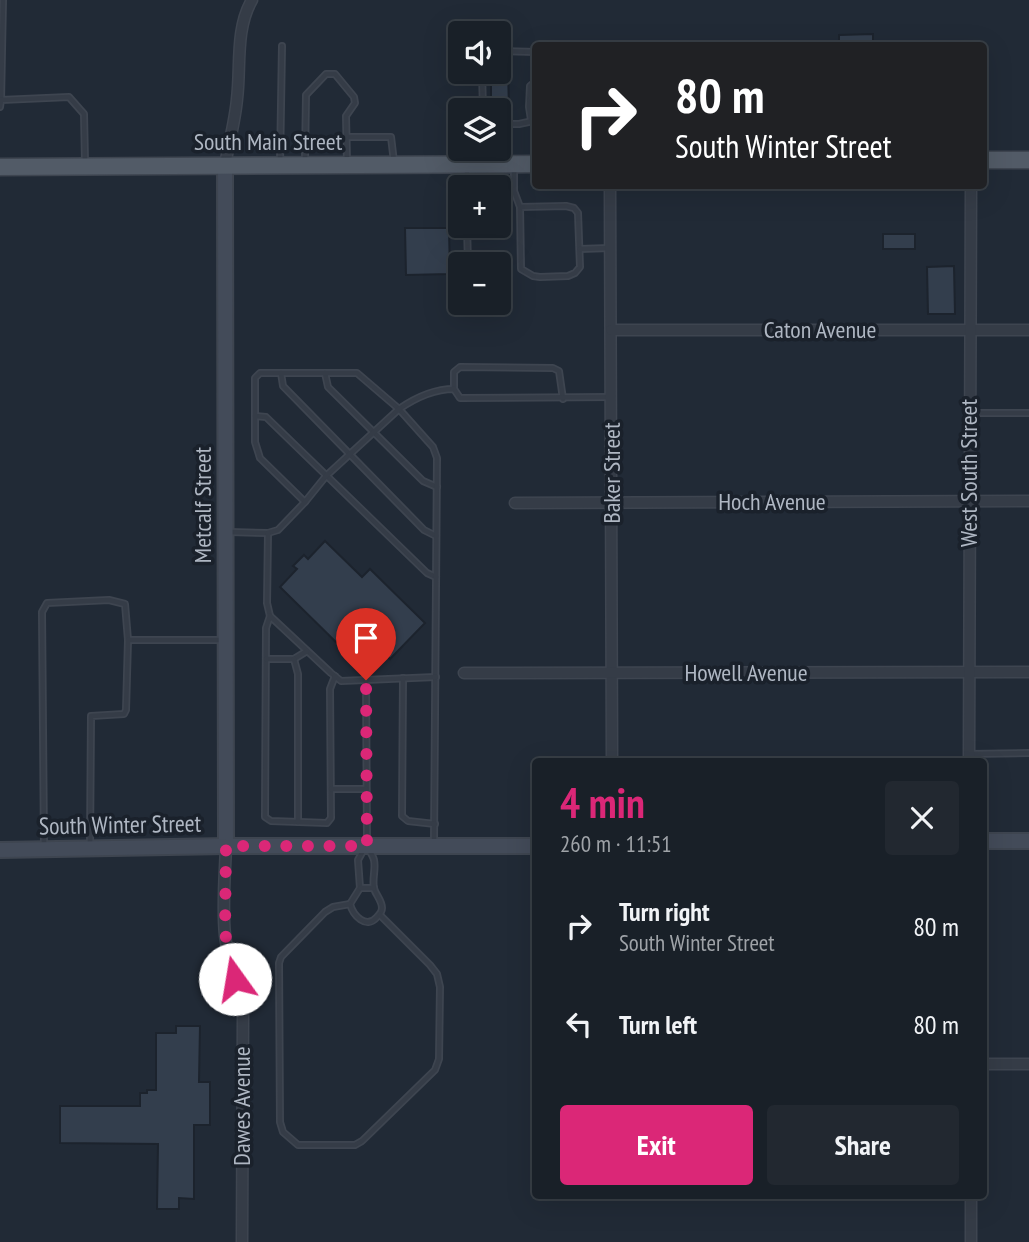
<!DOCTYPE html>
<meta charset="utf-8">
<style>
:root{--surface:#192028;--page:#222830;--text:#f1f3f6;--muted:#9fa3a8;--line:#373e45;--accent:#db2777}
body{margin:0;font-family:"PT Sans Narrow",sans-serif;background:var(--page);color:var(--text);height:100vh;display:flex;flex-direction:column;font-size:26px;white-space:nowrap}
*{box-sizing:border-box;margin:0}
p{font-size:23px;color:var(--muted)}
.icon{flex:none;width:38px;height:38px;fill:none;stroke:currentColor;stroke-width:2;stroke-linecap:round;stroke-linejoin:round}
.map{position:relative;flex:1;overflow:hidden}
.drawer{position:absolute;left:532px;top:758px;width:455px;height:441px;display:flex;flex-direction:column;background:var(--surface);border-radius:7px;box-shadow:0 7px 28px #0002,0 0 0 2px var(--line)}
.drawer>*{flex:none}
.hud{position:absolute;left:532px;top:42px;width:455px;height:147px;border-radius:7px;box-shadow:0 7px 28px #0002,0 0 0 2px var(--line);background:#202124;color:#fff;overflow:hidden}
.controls{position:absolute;left:448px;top:21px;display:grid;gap:14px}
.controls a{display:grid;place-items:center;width:63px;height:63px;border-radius:7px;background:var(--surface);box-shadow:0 7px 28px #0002,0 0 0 2px var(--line);font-size:35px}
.pin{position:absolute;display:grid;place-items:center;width:60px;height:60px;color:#fff;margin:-72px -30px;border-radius:50% 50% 50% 0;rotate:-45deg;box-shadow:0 0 7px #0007}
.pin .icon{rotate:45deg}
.me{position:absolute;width:77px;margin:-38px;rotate:347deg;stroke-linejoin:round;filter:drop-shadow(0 0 5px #0008)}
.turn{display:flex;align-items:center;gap:24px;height:147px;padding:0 28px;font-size:32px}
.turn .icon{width:91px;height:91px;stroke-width:2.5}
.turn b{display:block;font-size:49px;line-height:60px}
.round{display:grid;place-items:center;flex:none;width:74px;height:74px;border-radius:7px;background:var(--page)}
.summary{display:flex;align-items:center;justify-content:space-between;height:119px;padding:0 28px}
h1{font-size:42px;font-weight:700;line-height:52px;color:var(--accent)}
.cta{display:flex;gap:14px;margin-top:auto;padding:14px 28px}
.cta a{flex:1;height:80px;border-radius:7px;background:var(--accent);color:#fff;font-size:28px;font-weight:700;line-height:80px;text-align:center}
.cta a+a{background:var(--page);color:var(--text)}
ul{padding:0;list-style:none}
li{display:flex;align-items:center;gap:21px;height:98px;padding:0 28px}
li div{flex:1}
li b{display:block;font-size:26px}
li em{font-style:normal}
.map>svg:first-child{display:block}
</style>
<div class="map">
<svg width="1029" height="1242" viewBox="0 0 1029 1242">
<rect width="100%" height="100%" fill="#212a36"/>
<g fill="#333e4d" stroke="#1c232d" stroke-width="2">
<path d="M873 34V46H839V35Z"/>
<path d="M499 68H508L509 110H491V72H499Z"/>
<path d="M405 228H449L450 274 406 275Z"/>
<rect x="883" y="234" width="32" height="15"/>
<path d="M954 266 955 314H928L927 267Z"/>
<path d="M325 541 362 577 370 569 425 623 390 659 371 641 362 650 353 641 344 650 280 587 297 569 293 566 304 555 308 559Z"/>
<path d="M176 1026H200L199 1082H210V1125H194V1199L179 1198V1209H157L158 1144 60 1143V1106H140V1093H147V1090H156V1033H176Z"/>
</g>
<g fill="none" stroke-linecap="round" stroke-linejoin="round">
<g stroke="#3e4550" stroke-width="8">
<g id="lane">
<path d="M499 51 536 52"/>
<path d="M482 72 483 110"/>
<path d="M536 81 530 86 529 107 531 120 536 121"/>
<path d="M1 100 3 0"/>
<path d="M0 107 1 100 69 97 84 114 85 162"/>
<path d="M499 124H519L533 121"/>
<path d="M347 137H391L394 162"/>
<path d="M485 149V162"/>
<path d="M305 160 306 95 326 74H335L354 97 355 103 346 116 347 163"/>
<path d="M280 164 282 46"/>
<path d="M514 168V191L520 207 521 269 533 276 540 277 568 276 575 273 580 267 578 213 574 208 566 206 520 207"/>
<path d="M467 169V187"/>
<path d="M467 226 468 264"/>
<path d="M580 249 610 248"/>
<path d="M281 373 283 386 424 530 436 536"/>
<path d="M325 373 328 387 423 481 437 487"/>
<path d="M454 389V372L460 367 553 368 559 371 563 399"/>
<path d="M970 413H1029"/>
<path d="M255 416 266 417 427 573 436 577"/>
<path d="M305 502 260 458 255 442V378L260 373H357L399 409 433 447 437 458 434 843"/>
<path d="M230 532 268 533 278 530 305 502 326 476 399 409C415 398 434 389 454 389L460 398 611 397"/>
<path d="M268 533 267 603 270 616 331 673 341 681 436 677"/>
<path d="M270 616 266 628 265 817 271 821 327 823 331 818 330 689 335 676"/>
<path d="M266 659H294L307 651"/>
<path d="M294 659 298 674V822"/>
<path d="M403 678 402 816 408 821 435 824"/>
<path d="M366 680 367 842"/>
<path d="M970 754 1029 753"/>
<path d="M331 789H366"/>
<path d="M44 847 42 612 47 603 109 600 125 604 128 640"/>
<path d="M90 847 91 716 124 714 126 710 128 640H225"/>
<path d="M364 849 358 860 360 888 350 904C353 915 366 930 377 917 379 915 382 911 382 908 382 900 375 894 374 888 372 879 376 869 374 860 373 856 371 853 369 850"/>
<path d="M360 888H374"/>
<path d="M350 904 333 907 325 912 281 957 279 963 280 1122 283 1132 298 1145H355L362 1141 435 1070 439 1059 440 987 437 974 430 965 380 915"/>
</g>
</g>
<g stroke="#3e4550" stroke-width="13">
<g id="street">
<path d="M225 165C229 143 235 121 237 99 241 67 235 29 252 0"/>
<path d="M610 186 612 761"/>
<path d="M611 330H1029"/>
<path d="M515 503 1029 501"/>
<path d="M464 673 1029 672"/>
<path d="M969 761 971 186"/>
<path d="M226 846C225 874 222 907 225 935 228 963 239 989 243 1016L242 1242"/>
<path d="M984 1064H1029"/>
<path d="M971 1195V1242"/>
</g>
</g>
<g stroke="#3e4550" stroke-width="18">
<g id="secondary">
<path d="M225 165 226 846"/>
<path d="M984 841H1029"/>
<path d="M0 850 226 846H536"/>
</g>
</g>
<g stroke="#3e4550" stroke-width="19">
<g id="primary">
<path d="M984 160H1029"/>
<path d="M0 167 536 164"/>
</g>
</g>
<use href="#lane" stroke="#353c47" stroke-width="4.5"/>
<use href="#street" stroke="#353c47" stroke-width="10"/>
<use href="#secondary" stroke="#434b59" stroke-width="14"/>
<use href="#primary" stroke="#525b67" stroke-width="16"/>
</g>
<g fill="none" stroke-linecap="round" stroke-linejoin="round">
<path stroke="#db2777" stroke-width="12" stroke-dasharray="0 21.6" d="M235 979 225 933 226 846H367L366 680"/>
</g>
<g text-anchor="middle" stroke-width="7" stroke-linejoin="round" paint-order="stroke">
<g font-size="24" fill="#afb7c3" stroke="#1a212b">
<text x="268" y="150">South Main Street</text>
<text x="820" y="338">Caton Avenue</text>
<text transform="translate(612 473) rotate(-90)" y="8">Baker Street</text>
<text transform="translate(969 473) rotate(-90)" y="8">West South Street</text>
<text x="772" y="510">Hoch Avenue</text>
<text transform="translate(203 505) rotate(-90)" y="8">Metcalf Street</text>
<text x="746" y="681">Howell Avenue</text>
<text transform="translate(120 825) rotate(-1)" y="8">South Winter Street</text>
<text transform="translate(242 1106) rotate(-90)" y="8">Dawes Avenue</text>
</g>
</g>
</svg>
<div class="controls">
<a><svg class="icon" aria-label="sound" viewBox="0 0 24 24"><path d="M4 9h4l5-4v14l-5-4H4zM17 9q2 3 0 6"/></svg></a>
<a><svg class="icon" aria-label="layers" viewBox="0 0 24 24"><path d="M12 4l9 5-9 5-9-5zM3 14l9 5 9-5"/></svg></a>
<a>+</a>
<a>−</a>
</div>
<div class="pin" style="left:366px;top:680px;background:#d93025"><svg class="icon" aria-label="arrive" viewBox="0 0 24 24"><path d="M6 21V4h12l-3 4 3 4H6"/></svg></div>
<svg class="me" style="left:235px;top:979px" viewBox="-20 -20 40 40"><circle r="19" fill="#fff"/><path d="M0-13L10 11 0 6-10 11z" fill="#db2777"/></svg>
<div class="hud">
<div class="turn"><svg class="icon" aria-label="right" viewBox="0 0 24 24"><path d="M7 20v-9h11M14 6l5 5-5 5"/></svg><div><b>80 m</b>South Winter Street</div></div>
</div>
<section class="drawer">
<div class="summary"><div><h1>4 min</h1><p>260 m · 11:51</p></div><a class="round"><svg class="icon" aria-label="close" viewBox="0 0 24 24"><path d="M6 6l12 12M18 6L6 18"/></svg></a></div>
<ul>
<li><svg class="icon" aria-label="right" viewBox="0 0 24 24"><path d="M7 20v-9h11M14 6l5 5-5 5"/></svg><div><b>Turn right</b><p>South Winter Street</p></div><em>80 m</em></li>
<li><svg class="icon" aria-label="left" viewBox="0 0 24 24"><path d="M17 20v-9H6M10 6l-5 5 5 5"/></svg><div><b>Turn left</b></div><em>80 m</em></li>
</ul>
<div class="cta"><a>Exit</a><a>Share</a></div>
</section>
</div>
